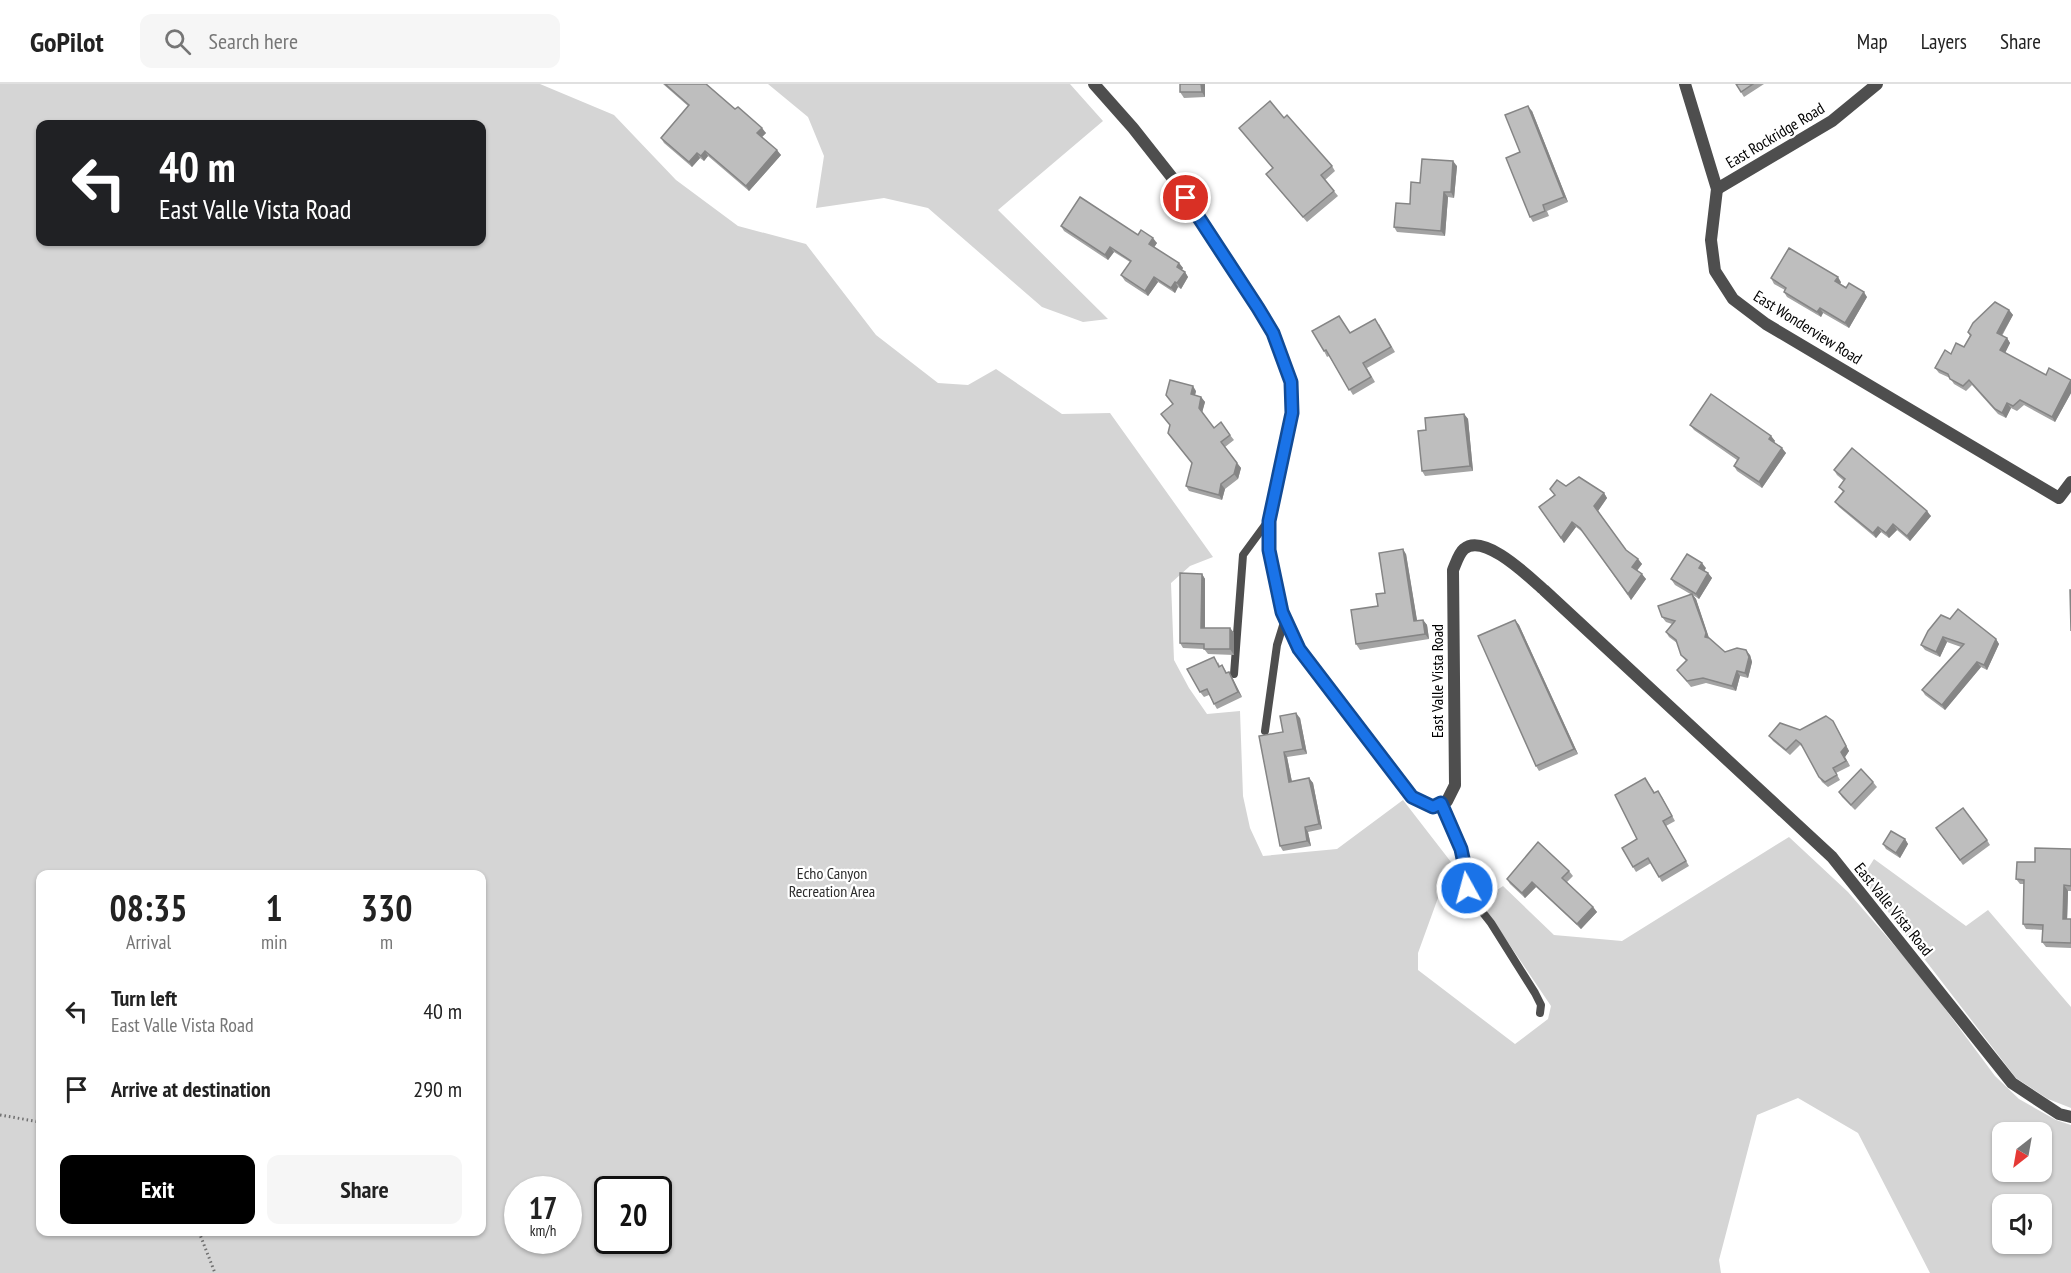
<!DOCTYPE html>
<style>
:root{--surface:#fff;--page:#f6f6f6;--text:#222;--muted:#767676;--line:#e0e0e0;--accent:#000}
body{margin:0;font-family:"PT Sans Narrow",sans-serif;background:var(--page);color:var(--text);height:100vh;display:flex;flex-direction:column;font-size:22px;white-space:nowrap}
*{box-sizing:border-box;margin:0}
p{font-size:20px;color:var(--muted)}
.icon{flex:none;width:33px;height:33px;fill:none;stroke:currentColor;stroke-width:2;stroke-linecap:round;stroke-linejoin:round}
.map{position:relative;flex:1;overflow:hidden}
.panel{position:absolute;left:36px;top:786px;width:450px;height:366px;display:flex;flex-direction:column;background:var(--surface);border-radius:12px;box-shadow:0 2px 4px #0004}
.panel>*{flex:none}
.banner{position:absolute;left:36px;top:36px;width:450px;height:126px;border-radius:12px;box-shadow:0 2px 4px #0004;background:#202124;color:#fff;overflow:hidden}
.needle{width:39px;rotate:211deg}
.fabs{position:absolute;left:1992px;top:1038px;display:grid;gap:12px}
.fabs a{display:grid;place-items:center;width:60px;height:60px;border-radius:12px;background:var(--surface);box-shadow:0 2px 4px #0004;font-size:30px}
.speed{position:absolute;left:504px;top:1092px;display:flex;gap:12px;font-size:30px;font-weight:700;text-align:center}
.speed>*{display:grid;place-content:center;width:78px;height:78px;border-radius:50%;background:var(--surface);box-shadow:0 2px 4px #0004;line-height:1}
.speed small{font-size:15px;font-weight:400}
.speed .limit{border:3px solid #111;border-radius:9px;background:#fff;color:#111}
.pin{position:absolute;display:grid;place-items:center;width:51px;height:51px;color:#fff;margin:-26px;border:3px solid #fff;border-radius:50%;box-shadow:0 2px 6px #0007}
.me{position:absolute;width:66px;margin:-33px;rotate:353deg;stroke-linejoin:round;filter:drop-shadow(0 0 4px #0008)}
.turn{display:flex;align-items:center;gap:21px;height:126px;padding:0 24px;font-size:27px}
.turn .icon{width:78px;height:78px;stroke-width:2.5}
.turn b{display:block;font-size:42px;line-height:51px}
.eta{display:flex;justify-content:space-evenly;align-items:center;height:102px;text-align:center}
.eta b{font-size:36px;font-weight:800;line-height:42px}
.button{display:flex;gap:12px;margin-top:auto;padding:12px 24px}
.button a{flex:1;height:69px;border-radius:12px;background:var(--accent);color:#fff;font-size:24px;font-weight:800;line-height:69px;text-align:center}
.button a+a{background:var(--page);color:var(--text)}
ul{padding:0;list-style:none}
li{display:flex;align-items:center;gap:18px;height:78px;padding:0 24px}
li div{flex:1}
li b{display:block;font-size:22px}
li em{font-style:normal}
header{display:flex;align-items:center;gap:36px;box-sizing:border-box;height:84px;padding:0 30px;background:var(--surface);border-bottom:2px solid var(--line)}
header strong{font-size:28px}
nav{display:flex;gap:33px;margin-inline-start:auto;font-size:21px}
.search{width:420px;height:54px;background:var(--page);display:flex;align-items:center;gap:15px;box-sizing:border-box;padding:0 21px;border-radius:12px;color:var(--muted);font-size:22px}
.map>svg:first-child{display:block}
</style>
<header>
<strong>GoPilot</strong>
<div class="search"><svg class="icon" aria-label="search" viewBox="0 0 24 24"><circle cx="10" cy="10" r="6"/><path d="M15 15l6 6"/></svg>Search here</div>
<nav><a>Map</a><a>Layers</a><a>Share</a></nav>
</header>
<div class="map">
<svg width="2071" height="1189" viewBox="0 0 2071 1189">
<rect width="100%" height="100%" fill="#fff"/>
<g fill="#d5d5d5" fill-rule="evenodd">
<path d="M0 0H540L614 31 676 96 738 142 806 160 876 251 938 299 968 301 996 285 1062 330 1110 329 1213 473 1190 482 1171 499 1174 576 1189 604 1207 630 1240 627 1243 712 1250 744 1263 772 1337 765 1403 716 1451 778 1418 869V886L1515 960 1548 935 1551 922 1480 817 1503 802 1554 851 1622 857 1789 753 1848 808 1920 891 1995 992 2019 1015 2056 1036 2071 1041V1189H1930L1858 1049 1798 1014 1757 1031 1719 1176 1721 1189H0ZM40 40H482V158H40ZM40 790H482V1148H40ZM2002 1048H2042V1088H2002ZM518 1106H568V1156H518ZM608 1106H658V1156H608ZM2002 1120H2042V1160H2002Z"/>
<path d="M768 0H1070L1103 37 998 126 1108 235 1083 238 1042 223 928 124 884 114 816 124 824 72 808 33Z"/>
<path d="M1874 775 1966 842 1988 826 2071 923V1024L2048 1015 2016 994 1862 794Z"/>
</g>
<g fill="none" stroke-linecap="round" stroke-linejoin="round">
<g stroke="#707070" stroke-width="3" stroke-dasharray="1.5 3" stroke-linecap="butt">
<path d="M0 1031 40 1038"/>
<path d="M199 1148 215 1189"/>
</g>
<g stroke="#4e4e4e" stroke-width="8">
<path d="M1234 590 1243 471 1268 437"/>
<path d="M1265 647 1277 561 1285 535"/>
<path d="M1441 719 1461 765 1469 811 1491 839 1535 909 1541 921 1540 929"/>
</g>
<g stroke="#4e4e4e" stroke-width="12">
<path d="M1094 0 1133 44 1174 96 1258 224 1273 249 1291 298 1292 329 1269 437V466L1282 528 1299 565 1412 713 1433 723 1447 717 1455 701 1453 486C1456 479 1459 469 1464 465 1484 448 1530 494 1544 506L1832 773 2012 999 2059 1030 2071 1033"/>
<path d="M1685 0 1717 105 1711 156 1715 187 1733 215 1766 240 2059 414 2071 398"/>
<path d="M1717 105 1832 37 1877 0"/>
</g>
</g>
<g fill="#a3a3a3">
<path d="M663 0H706L735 25 766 49 762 53 781 71 749 107 708 72 704 77 700 74 692 83 664 59 661 54 688 22Z"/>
<path d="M1180 0H1205V13L1184 14 1180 8Z"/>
<path d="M1736 0H1764L1744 13Z"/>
<path d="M1532 27 1568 118 1547 127 1549 132 1533 138 1530 133 1520 68Z"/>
<path d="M1284 34 1332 82 1335 87 1325 96 1338 112 1307 138 1270 95 1266 90 1273 84 1239 44Z"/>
<path d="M1457 82 1454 114 1448 113 1445 152 1397 148 1394 143 1410 120 1420 99Z"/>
<path d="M1061 142 1138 151 1157 159 1154 163 1179 179 1183 184 1182 186 1185 188 1188 193 1181 205 1178 203 1175 209 1158 198 1148 212 1125 197 1121 191 1130 178 1114 168 1108 176 1064 147Z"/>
<path d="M1771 194 1841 198 1840 200 1867 213 1849 244 1823 229 1821 233 1787 213 1784 208 1785 206 1774 200Z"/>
<path d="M2009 226 2013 231 2002 252 2007 254 2010 259 2005 269 2046 291 2071 296V309L2055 338 2024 321 2017 327 2011 324 2006 334 1998 330 1972 301 1966 307 1954 300 1950 294 1939 289 1935 284 1951 270 1964 263 1970 252 1968 248Z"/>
<path d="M1339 232 1350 249 1379 240 1395 268 1367 284 1375 298 1353 311 1329 272 1327 273 1324 267Z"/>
<path d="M1196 307 1195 311 1201 313 1205 318 1202 328 1214 344 1230 351 1234 356 1225 363 1241 384 1238 395 1225 405 1222 416 1189 407 1186 402 1192 380 1170 342 1173 320Z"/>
<path d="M1464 330 1468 335 1473 387 1425 392 1422 387 1426 346Z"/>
<path d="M1690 341 1771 352 1775 357 1774 358 1786 369 1762 404 1737 387 1734 382 1737 376 1694 346Z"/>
<path d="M1834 386 1931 432 1910 457 1897 446 1889 454 1881 448 1876 454 1839 423 1835 418 1843 408 1839 403 1844 397 1837 391Z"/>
<path d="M1566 402 1604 409 1607 414 1598 427 1626 466 1638 475 1642 480 1637 486 1646 495 1631 516 1584 449 1576 443 1564 459 1539 423Z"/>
<path d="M1406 470 1417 537 1423 536 1427 541 1429 555 1360 566 1356 560Z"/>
<path d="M1706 484 1704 486 1708 489 1712 494 1699 515 1693 511 1696 515 1709 554 1725 568 1750 571 1752 578 1748 594 1740 592 1736 607 1706 599 1691 603 1677 586 1686 577 1681 571 1677 559 1669 553 1666 548 1672 540 1666 538 1662 533 1692 511 1675 501 1671 495Z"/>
<path d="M1202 490 1205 495V544H1230L1234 549V571L1208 570 1204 565 1183 564 1180 559Z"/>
<path d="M1515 536 1519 541 1578 670 1539 687 1536 682Z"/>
<path d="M1928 547 1996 555 1999 560 1987 586 1981 583 1945 626 1925 611 1922 606 1961 563 1947 558 1940 573 1925 566 1921 561Z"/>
<path d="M1218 578 1220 582 1222 581 1227 589 1232 593 1242 613 1217 625 1209 611 1204 613 1200 608Z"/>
<path d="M1300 634 1307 670 1287 673 1292 698 1309 694 1313 699 1322 745 1308 748 1311 762 1283 767 1280 762 1283 648Z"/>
<path d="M1833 637 1849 667 1845 673 1850 682 1836 689 1840 696 1828 703 1822 698 1819 693 1804 664 1800 661 1790 671 1773 657 1769 652 1800 646Z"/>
<path d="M1645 694 1655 709 1662 713 1675 737 1666 742 1689 782 1662 798 1651 779 1636 788 1633 783 1637 755Z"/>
<path d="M1873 698 1877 703 1855 726 1842 713 1839 708Z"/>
<path d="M1936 744 1987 756 1990 761 1963 781Z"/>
<path d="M1905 755 1908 760 1900 774 1886 765 1883 760Z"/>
<path d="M2071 765V807H2068L2067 835H2071V864L2046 863 2042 858 2043 846 2026 845 2023 840 2024 800H2020L2016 795 2035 778Z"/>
<path d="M1569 787 1573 792 1567 798 1593 823 1597 828 1581 845 1536 803 1525 814 1510 800 1507 795Z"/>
</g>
<g fill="#858585">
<path d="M1201 0H1205V13L1202 8Z"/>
<path d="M1528 22 1532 27 1568 118 1564 113Z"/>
<path d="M762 44 766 49 761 54 757 49Z"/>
<path d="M777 66 781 71 749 107 746 102Z"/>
<path d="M705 67 708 72 704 77 701 72Z"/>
<path d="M697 69 700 74 692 83 689 78Z"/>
<path d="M1453 77 1457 82 1454 114 1451 108Z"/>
<path d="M1444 108 1448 113 1445 152 1441 147Z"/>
<path d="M1153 154 1157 159 1153 165 1149 160Z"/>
<path d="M1110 163 1114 168 1108 176 1105 171Z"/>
<path d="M1179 179 1183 184 1180 188 1177 183Z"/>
<path d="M1185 188 1188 193 1181 205 1177 199Z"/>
<path d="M1154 193 1158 198 1148 212 1145 207Z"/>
<path d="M1838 193 1841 198 1839 202 1835 197Z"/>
<path d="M1175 198 1178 203 1175 209 1171 204Z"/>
<path d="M1864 208 1867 213 1849 244 1845 239Z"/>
<path d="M1820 224 1823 229 1821 233 1817 228Z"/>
<path d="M2009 226 2013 231 2000 254 1997 249Z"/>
<path d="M2007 254 2010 259 2004 271 2000 266Z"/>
<path d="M2071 297V309L2055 338 2052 333Z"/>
<path d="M1193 302 1196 307 1194 315 1191 310Z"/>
<path d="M1201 313 1205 318 1202 329 1199 324Z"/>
<path d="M2007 319 2011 324 2006 334 2002 329Z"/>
<path d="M1464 330 1468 335 1473 387 1470 382Z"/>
<path d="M1771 352 1775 357 1773 360 1769 355Z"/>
<path d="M1782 364 1786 369 1762 404 1759 398Z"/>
<path d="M1237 379 1241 384 1238 395 1234 390Z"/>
<path d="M1221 400 1225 405 1222 416 1219 411Z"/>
<path d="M1604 409 1607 414 1598 427 1594 422Z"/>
<path d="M1927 427 1931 432 1910 457 1907 452Z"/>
<path d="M1572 438 1576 443 1564 459 1561 454Z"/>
<path d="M1893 440 1897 446 1889 454 1886 449Z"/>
<path d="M1878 443 1881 448 1876 454 1873 449Z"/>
<path d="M1403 465 1406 470 1418 542 1414 537Z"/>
<path d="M1638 475 1642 480 1636 488 1632 483Z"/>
<path d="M1702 479 1706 484 1703 489 1699 484Z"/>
<path d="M1708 489 1712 494 1699 515 1696 510Z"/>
<path d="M1202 490 1205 495V549L1201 544Z"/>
<path d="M1642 490 1646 495 1631 516 1628 510Z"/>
<path d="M1692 510 1696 515 1709 554 1705 553Z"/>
<path d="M1423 536 1427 541 1429 555 1425 550Z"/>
<path d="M1515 536 1519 541 1578 670 1574 665Z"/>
<path d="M1230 544 1234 549V571L1230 565Z"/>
<path d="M1943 553 1947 558 1940 573 1936 568Z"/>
<path d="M1996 555 1999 560 1987 586 1984 581Z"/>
<path d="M1746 566 1750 571 1752 578 1748 594 1745 589Z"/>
<path d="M1977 578 1981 583 1945 626 1942 621Z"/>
<path d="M1737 587 1740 592 1736 607 1732 602Z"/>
<path d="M1229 588 1232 593 1242 613 1238 608Z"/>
<path d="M1296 629 1300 634 1307 670 1303 665Z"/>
<path d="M1833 637 1849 667 1845 673 1850 682 1841 668Z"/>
<path d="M1284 668 1287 673 1293 703 1289 698Z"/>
<path d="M1309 694 1313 699 1322 745 1319 740Z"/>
<path d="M1305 743 1308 748 1311 762 1307 757Z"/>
<path d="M1905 755 1908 760 1900 774 1896 769Z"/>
<path d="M1532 798 1536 803 1525 814 1522 809Z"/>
<path d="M2064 801 2068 807 2067 840 2063 835Z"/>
<path d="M1593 823 1597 828 1581 845 1577 840Z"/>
</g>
<g fill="#bebebe" stroke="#858585" stroke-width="1.5">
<path d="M665 0H706L735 25 738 23 762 44 757 49 777 66 746 102 705 67 701 72 697 69 689 78 661 54 689 21Z"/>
<path d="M1180 0H1201L1202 8H1180Z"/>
<path d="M1736 0H1753L1741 8Z"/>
<path d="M1270 17 1284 34 1287 31 1332 82 1321 91 1334 107 1303 133 1266 90 1273 84 1239 44Z"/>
<path d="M1528 22 1564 113 1543 121 1545 127 1530 133 1506 74 1520 68 1505 31Z"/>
<path d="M1422 75 1453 77 1451 108H1444L1441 147 1394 143 1396 119 1410 120 1411 98 1420 99Z"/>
<path d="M1080 113 1138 151 1141 146 1153 154 1149 160 1179 179 1177 183 1185 188 1177 199 1175 198 1171 204 1154 193 1145 207 1121 191 1131 177 1110 163 1105 171 1061 142Z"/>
<path d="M1789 164 1838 193 1835 197 1846 204 1849 199 1864 208 1845 239 1820 224 1817 228 1784 208 1786 204 1771 194Z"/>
<path d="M1995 218 2009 226 1997 249 2007 254 2000 266 2046 291 2049 284 2071 296 2052 333 2020 316 2013 322 2007 319 2002 329 1995 325 1969 296 1963 302 1950 295 1948 290 1935 284 1945 266 1951 270 1956 259 1964 263 1971 251 1968 248 1973 239Z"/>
<path d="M1339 232 1350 249 1375 235 1391 263 1363 279 1371 293 1349 306 1326 266 1324 267 1312 247Z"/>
<path d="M1170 296 1193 302 1191 310 1201 313 1199 324 1214 344 1221 338 1230 351 1221 358 1237 379 1234 390 1221 400 1219 411 1186 402 1192 379 1168 349 1170 341 1161 330 1173 320 1166 311Z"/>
<path d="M1711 310 1771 352 1769 355 1782 364 1759 398 1734 382 1739 374 1690 341Z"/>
<path d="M1464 330 1470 382 1422 387 1418 347 1426 346 1425 334Z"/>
<path d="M1852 364 1927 427 1907 452 1893 440 1886 449 1878 443 1873 449 1835 418 1844 407 1839 403 1845 395 1834 386Z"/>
<path d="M1579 393 1604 409 1594 422 1626 466 1638 475 1632 483 1642 490 1628 510 1580 444 1572 438 1561 454 1539 423 1555 411 1550 405 1557 396 1566 402Z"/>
<path d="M1403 465 1414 537 1423 536 1425 550 1356 560 1351 526 1378 522 1376 510 1385 509 1379 469Z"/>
<path d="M1687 470 1702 479 1699 484 1708 489 1696 510 1671 495Z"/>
<path d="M1180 489 1202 490 1201 544H1230V565H1204V560L1180 559Z"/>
<path d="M2070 506H2071V547Z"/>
<path d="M1692 510 1706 549 1705 553 1709 554 1725 568 1737 564 1746 566 1749 573 1745 589 1737 587 1732 602 1703 594 1687 597 1677 586 1687 576 1681 571 1676 556 1666 548 1675 537 1662 533 1658 522Z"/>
<path d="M1958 525 1996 555 1984 581 1977 578 1942 621 1922 606 1964 560 1943 553 1936 568 1921 561 1928 547 1941 531 1950 535Z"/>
<path d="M1515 536 1574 665 1536 682 1478 552Z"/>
<path d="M1214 573 1219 583 1222 581 1226 589 1229 588 1238 608 1214 620 1207 605 1200 608 1187 585Z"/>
<path d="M1296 629 1303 665 1284 668 1289 698 1309 694 1319 740 1305 743 1307 757 1280 762 1259 652 1283 648 1280 632Z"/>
<path d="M1826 632 1833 637 1846 662 1841 668 1846 677 1833 684 1837 691 1825 698 1819 693 1801 660 1796 656 1786 666 1769 652 1780 639 1800 646Z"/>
<path d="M1861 685 1873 698 1851 721 1839 708Z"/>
<path d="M1645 694 1654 709 1658 707 1672 732 1663 737 1686 777 1659 793 1648 774 1633 783 1622 764 1637 755 1615 711Z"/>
<path d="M1963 724 1987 756 1960 776 1936 744Z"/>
<path d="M1891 747 1905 755 1896 769 1883 760Z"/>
<path d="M1538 758 1569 787 1562 794 1593 823 1577 840 1532 798 1522 809 1507 795Z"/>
<path d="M2035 764 2071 765V802L2064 801 2063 835H2071V859L2042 858 2043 841 2023 840 2024 796 2016 795 2017 778H2035Z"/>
</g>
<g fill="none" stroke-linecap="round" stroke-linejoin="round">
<g stroke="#114b97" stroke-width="15">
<path id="route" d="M1186 114 1258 224 1273 249 1291 298 1292 329 1269 437V466L1282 528 1299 565 1412 713 1433 723 1441 719 1461 765 1465 784 1467 804"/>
</g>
<use href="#route" stroke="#1a73e8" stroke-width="10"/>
</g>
<g text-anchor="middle" stroke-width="4.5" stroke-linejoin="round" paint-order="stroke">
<g font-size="16" fill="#000" stroke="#fff">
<text transform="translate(1775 51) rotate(-31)" y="6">East Rockridge Road</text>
<text transform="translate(1808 243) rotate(32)" y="6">East Wonderview Road</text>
<text transform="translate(1437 597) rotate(-90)" y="6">East Valle Vista Road</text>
<text transform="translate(1894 825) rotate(51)" y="6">East Valle Vista Road</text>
</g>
<g font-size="16" fill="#2c2c2c" stroke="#fff">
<text x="832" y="795">Echo Canyon<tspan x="832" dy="18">Recreation Area</tspan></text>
</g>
</g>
</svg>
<div class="fabs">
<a><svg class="needle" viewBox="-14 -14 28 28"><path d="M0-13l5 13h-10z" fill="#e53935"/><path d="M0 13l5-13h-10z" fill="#767676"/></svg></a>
<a><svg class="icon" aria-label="sound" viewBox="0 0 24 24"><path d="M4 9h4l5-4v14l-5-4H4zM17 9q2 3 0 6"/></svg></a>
</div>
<div class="speed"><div>17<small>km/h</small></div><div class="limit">20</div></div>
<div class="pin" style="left:1186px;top:114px;background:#d93025"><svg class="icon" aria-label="arrive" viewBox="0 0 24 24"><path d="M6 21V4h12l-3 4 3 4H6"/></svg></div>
<svg class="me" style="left:1467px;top:804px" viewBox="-20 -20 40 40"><circle r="17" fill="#1a73e8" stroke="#fff" stroke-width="3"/><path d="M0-11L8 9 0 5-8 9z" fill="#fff"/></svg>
<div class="banner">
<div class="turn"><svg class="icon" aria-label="left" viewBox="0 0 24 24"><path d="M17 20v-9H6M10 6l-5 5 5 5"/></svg><div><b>40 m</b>East Valle Vista Road</div></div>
</div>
<section class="panel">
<div class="eta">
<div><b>08:35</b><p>Arrival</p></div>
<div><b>1</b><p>min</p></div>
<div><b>330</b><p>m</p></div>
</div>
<ul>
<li><svg class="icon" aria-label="left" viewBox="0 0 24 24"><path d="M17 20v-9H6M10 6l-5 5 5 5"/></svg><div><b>Turn left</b><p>East Valle Vista Road</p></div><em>40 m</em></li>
<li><svg class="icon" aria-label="arrive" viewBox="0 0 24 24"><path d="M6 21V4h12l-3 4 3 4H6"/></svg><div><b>Arrive at destination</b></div><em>290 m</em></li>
</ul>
<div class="button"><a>Exit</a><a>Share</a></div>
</section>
</div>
